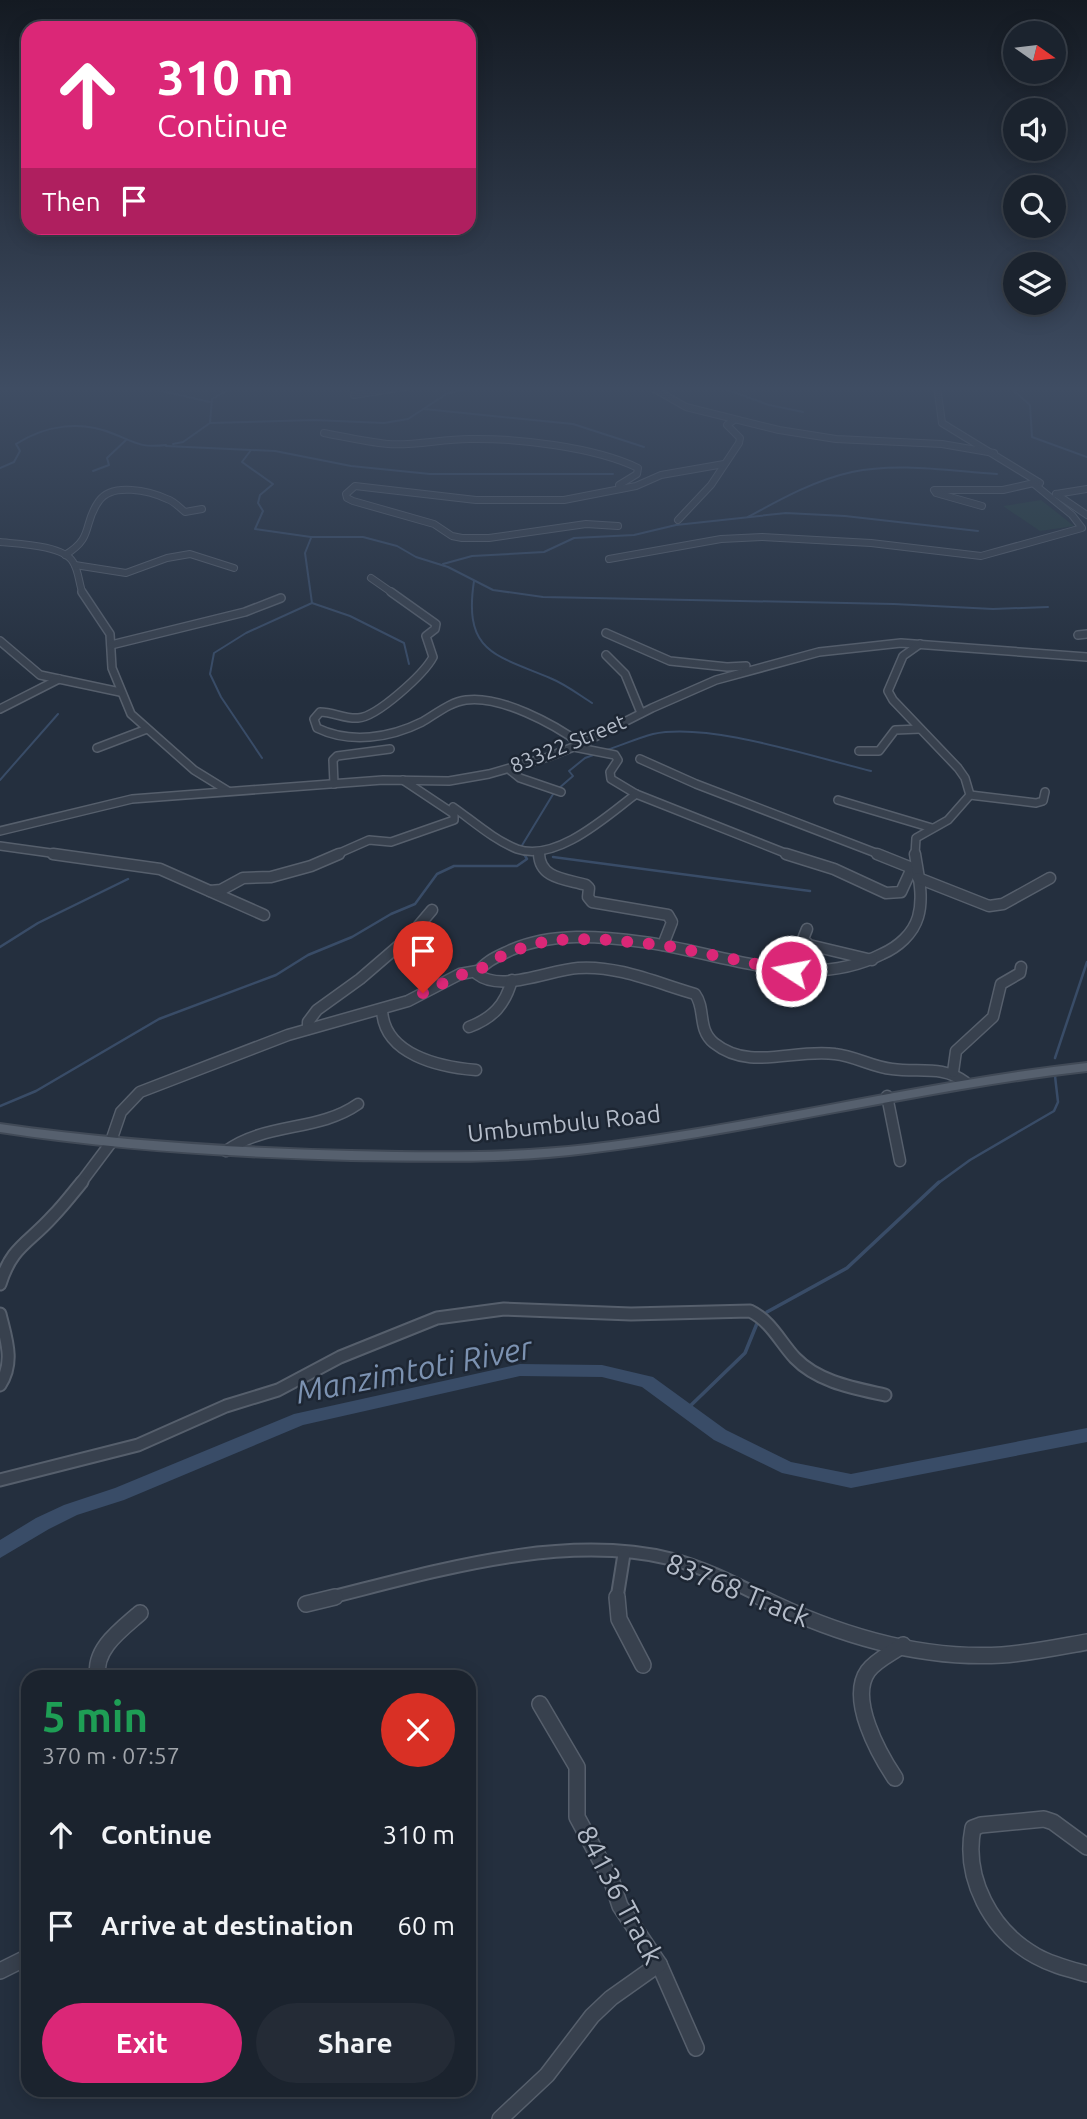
<!DOCTYPE html>
<meta charset="utf-8">
<style>
:root{--surface:#1b232e;--page:#242b36;--text:#f1f3f6;--muted:#a0a4aa;--line:#39404a;--accent:#db2777}
body{margin:0;font-family:Ubuntu,sans-serif;background:var(--page);color:var(--text);height:100vh;display:flex;flex-direction:column;font-size:26px;white-space:nowrap}
*{box-sizing:border-box;margin:0}
p{font-size:23px;color:var(--muted)}
.icon{flex:none;width:38px;height:38px;fill:none;stroke:currentColor;stroke-width:2;stroke-linecap:round;stroke-linejoin:round}
.map{position:relative;flex:1;overflow:hidden}
.panel{position:absolute;left:21px;top:1670px;width:455px;height:427px;display:flex;flex-direction:column;background:var(--surface);border-radius:21px;box-shadow:0 4px 18px #0003,0 0 0 2px var(--line)}
.panel>*{flex:none}
.hud{position:absolute;left:21px;top:21px;width:455px;height:214px;border-radius:21px;box-shadow:0 4px 18px #0003,0 0 0 2px var(--line);background:#db2777;color:#fff;overflow:hidden}
.needle{width:46px;rotate:104deg}
.tools{position:absolute;left:1003px;top:21px;display:grid;gap:14px}
.tools a{display:grid;place-items:center;width:63px;height:63px;border-radius:50%;background:var(--surface);box-shadow:0 4px 18px #0003,0 0 0 2px var(--line);font-size:35px}
.pin{position:absolute;display:grid;place-items:center;width:60px;height:60px;color:#fff;margin:-72px -30px;border-radius:50% 50% 50% 0;rotate:-45deg;box-shadow:0 0 7px #0007}
.pin .icon{rotate:45deg}
.me{position:absolute;width:77px;margin:-38px;rotate:281deg;stroke-linejoin:round;filter:drop-shadow(0 0 5px #0008)}
.turn{display:flex;align-items:center;gap:24px;height:147px;padding:0 21px;font-size:32px}
.turn .icon{width:91px;height:91px;stroke-width:2.5}
.turn b{display:block;font-size:49px;line-height:60px}
.then{display:flex;align-items:center;height:66px;padding:0 21px;background:#0003;gap:14px;font-size:26px}
.round{display:grid;place-items:center;flex:none;width:74px;height:74px;border-radius:37px;background:var(--page)}
.headline{display:flex;align-items:center;justify-content:space-between;height:119px;padding:0 21px}
h1{font-size:42px;font-weight:700;line-height:52px;color:#1e9e55}
.cta{display:flex;gap:14px;margin-top:auto;padding:14px 21px}
.cta a{flex:1;height:80px;border-radius:42px;background:var(--accent);color:#fff;font-size:28px;font-weight:700;line-height:80px;text-align:center}
.cta a+a{background:var(--page);color:var(--text)}
ul{padding:0;list-style:none}
li{display:flex;align-items:center;gap:21px;height:91px;padding:0 21px}
li div{flex:1}
li b{display:block;font-size:26px}
li em{font-style:normal}
.map>svg:first-child{display:block}
</style>
<div class="map">
<svg width="1087" height="2119" viewBox="0 0 1087 2119">
<rect width="100%" height="100%" fill="#242f3e"/>
<path fill="#263c3f" d="M1041 500 1074 526 1040 531 1003 506Z"/>
<g fill="none" stroke-linecap="round" stroke-linejoin="round">
<g stroke="#394c67" stroke-width="2">
<path d="M717 386 769 405 803 412"/>
<path d="M1024 386 1014 391 1030 405 1032 437 1087 457"/>
<path d="M162 391 210 402"/>
<path d="M424 409 573 424 644 447"/>
<path d="M210 423 314 420 384 423 408 419 448 393 487 386"/>
<path d="M173 444 183 442 210 423 212 399 235 386"/>
<path d="M166 446 275 451 351 466 430 474H613"/>
<path d="M251 450 242 462 273 484 260 495 258 503 263 511 255 529 311 537H363L397 546 416 557 448 567 493 590 543 597 894 604 993 609 1048 607"/>
<path d="M0 468 14 462 20 451 16 444C46 425 81 420 114 434 136 443 141 448 166 445"/>
<path d="M93 471 109 465 107 458 126 440"/>
<path d="M748 517C781 499 815 480 852 472 898 462 950 471 997 474"/>
<path d="M443 564 472 556 544 552 574 538 634 535 676 525 786 513 845 516 978 531"/>
<path d="M474 581C463 653 496 655 550 678 565 684 578 694 592 703"/>
<path d="M312 603 350 616 404 643 409 664"/>
<path d="M607 750C622 745 638 738 653 734 710 722 813 757 871 771"/>
<path d="M262 758 221 697 210 674 214 653 246 633 312 603 305 553 311 538"/>
<path d="M0 780 58 714"/>
<path d="M558 789 573 776 569 771 585 758 596 754"/>
<path d="M521 847 555 791"/>
</g>
<g stroke="#394c67" stroke-width="2.5">
<path d="M553 857 810 891"/>
<path d="M0 947 38 923 128 879"/>
<path d="M1055 1058 1087 962"/>
<path d="M0 1106 36 1091 159 1019 276 975 308 955 352 937 391 914 415 904 437 874 454 866H517L527 859 524 854"/>
<path d="M937 1184 970 1160 1054 1111 1058 1102 1055 1076"/>
</g>
<g stroke="#394c67" stroke-width="3.5">
<path d="M767 1312 847 1268 939 1182"/>
<path d="M686 1410 745 1353 758 1321"/>
</g>
<path fill="#394c67" fill-rule="evenodd" d="M520 1364 602 1365 653 1377 726 1430 791 1462 851 1474 1087 1428V1442L851 1488 782 1473 714 1440 642 1387 602 1377 520 1376 303 1425 124 1500 77 1515 49 1529 0 1558V1540L36 1518 64 1505 115 1488 294 1414Z"/>
<g stroke="#565f6c" stroke-width="8">
<g id="minor-far4">
<path d="M649 386 686 407 779 430 836 439 942 444 994 453"/>
<path d="M937 386 942 423 1040 483"/>
<path d="M354 395 410 386"/>
<path d="M324 433C345 437 367 442 388 444 414 446 442 439 469 439 517 438 595 447 638 468L637 474 619 485 620 489"/>
<path d="M1056 494 1087 515"/>
<path d="M1056 494 1087 489"/>
<path d="M982 506 936 493 934 490H1003L1038 482"/>
<path d="M678 520 711 485 739 443 740 438 727 425 734 420"/>
<path d="M618 526 586 524 489 538H462L452 536 434 524 353 501 347 498 346 494 355 486 476 500H564L636 486 661 475 724 464"/>
<path d="M0 542C18 544 63 545 73 562 79 571 79 585 83 594"/>
<path d="M65 555C95 537 82 524 99 501 112 482 150 491 167 499 174 501 180 508 185 512L202 509"/>
<path d="M609 559 721 539 762 537 871 543 981 556 1082 528 1072 515 1034 484"/>
<path d="M75 565 126 573 167 558 190 554 234 568"/>
<path d="M371 578 394 594"/>
</g>
</g>
<g stroke="#565f6c" stroke-width="10">
<g id="minor-far3">
<path d="M82 592 110 634 112 668 131 714 194 770 228 791"/>
<path d="M391 592 436 624 435 629 426 636 433 657C424 674 377 717 358 718 345 719 333 712 320 712L314 719 317 728C350 744 390 738 422 722 436 714 450 702 466 700 500 695 554 724 581 744"/>
<path d="M606 633 670 661 727 667 746 666"/>
<path d="M1078 635 1087 634"/>
<path d="M0 641 40 675 120 692"/>
<path d="M111 645 245 612 281 598"/>
<path d="M606 655 625 674 641 713"/>
<path d="M0 709 59 679"/>
<path d="M574 747 615 755 618 760 610 772 611 779 636 794 790 855"/>
<path d="M97 748 147 729"/>
<path d="M859 751H879L895 730 920 729"/>
<path d="M640 759 696 784 881 855"/>
<path d="M510 770 520 778 561 792"/>
<path d="M334 784 333 760 337 756 390 749"/>
<path d="M970 795 1036 803 1043 801 1045 792"/>
<path d="M838 800 932 828"/>
<path d="M453 807C473 821 494 840 517 849 556 863 607 816 636 794"/>
<path d="M0 831 132 799 383 780 449 781 489 774 548 757 581 744 652 708 716 680 819 652 901 643 1087 657"/>
<path d="M0 846 65 855"/>
<path d="M539 852V855"/>
<path d="M335 855 369 840 391 842 454 820V814L403 780"/>
<path d="M915 855 916 838 948 820 970 795 965 778 958 768 893 700 888 691 903 656 920 644"/>
</g>
</g>
<g stroke="#565f6c" stroke-width="13">
<g id="minor-far2">
<path d="M53 854 160 869 264 915"/>
<path d="M539 854C540 879 566 879 586 885L589 888 588 897 592 902 668 915 672 922 663 945"/>
<path d="M786 854 834 869 886 893 901 892 912 868H916"/>
<path d="M877 854 912 868"/>
<path d="M915 854C918 874 924 897 918 917 913 934 898 947 882 954 806 993 721 952 643 942 600 936 552 932 511 950 499 956 484 961 477 974 501 993 549 970 578 968 617 965 657 983 695 994 706 1009 697 1029 714 1043 750 1072 794 1048 835 1054 855 1056 872 1067 892 1069 918 1073 943 1065 965 1082"/>
<path d="M918 878 989 906 1003 904 1050 878"/>
<path d="M210 891 221 890 243 878 271 877 311 866 339 854"/>
<path d="M807 929 803 939 809 945 872 960"/>
<path d="M382 1009C383 1055 440 1067 476 1070"/>
<path d="M469 1027C493 1018 505 1005 512 980"/>
<path d="M308 1029V1022L317 1010 360 979 410 936 432 910"/>
<path d="M953 1072 956 1051 993 1017 1001 984 1020 973 1021 967"/>
<path d="M887 1096 900 1161"/>
<path d="M226 1151C266 1122 318 1132 358 1104"/>
<path d="M80 1184 110 1144 121 1112 140 1092 288 1035 408 1001 460 974 477 971"/>
</g>
</g>
<g stroke="#565f6c" stroke-width="15">
<g id="minor-far1">
<path d="M0 1284C12 1246 28 1244 53 1216 63 1206 72 1194 82 1182"/>
<path d="M0 1314C6 1339 15 1362 0 1385"/>
<path d="M0 1480 138 1445 226 1406 278 1390 340 1357 437 1318 504 1309 631 1314 750 1311C771 1321 780 1342 795 1358 818 1382 854 1388 885 1395"/>
<path d="M328 1598C433 1572 562 1532 671 1559 703 1567 734 1583 764 1598"/>
<path d="M617 1598 624 1554"/>
</g>
</g>
<g stroke="#565f6c" stroke-width="18">
<g id="minor">
<path d="M617 1597 619 1619 643 1665"/>
<path d="M760 1597C835 1634 918 1660 1002 1655 1031 1653 1059 1647 1087 1642"/>
<path d="M306 1604 335 1597"/>
<path d="M98 1676C93 1649 122 1629 140 1613"/>
<path d="M540 1704 577 1767V1817L612 1882 620 1906 659 1964 696 2048"/>
<path d="M895 1778C879 1754 848 1699 868 1671 876 1660 892 1653 903 1645"/>
<path d="M1087 1847 1053 1822 1044 1819 981 1825 973 1828C963 1878 991 1931 1036 1956 1052 1965 1069 1969 1087 1974"/>
<path d="M0 1971 28 1957"/>
<path d="M500 2119 547 2075 592 2016 611 1998 659 1964"/>
</g>
</g>
<g stroke="#414a57" stroke-width="4">
<path id="major" d="M1087 1063V1071C919 1090 755 1133 587 1153 509 1163 430 1161 351 1160 233 1157 117 1150 0 1132V1124C117 1141 233 1148 351 1151 430 1153 509 1154 587 1145 755 1125 919 1082 1087 1063Z"/>
</g>
<use href="#minor-far4" stroke="#38414e" stroke-width="6"/>
<use href="#minor-far3" stroke="#38414e" stroke-width="7"/>
<use href="#minor-far2" stroke="#38414e" stroke-width="10"/>
<use href="#minor-far1" stroke="#38414e" stroke-width="11"/>
<use href="#minor" stroke="#38414e" stroke-width="15"/>
<use href="#major" fill="#56606e" fill-rule="evenodd"/>
</g>
<linearGradient id="sky" x2="0" y2="1"><stop stop-color="#141a22"/><stop offset="0.57" stop-color="#3f4d63"/><stop offset="1" stop-color="#3f4d63" stop-opacity="0"/></linearGradient>
<rect width="1087" height="682" fill="url(#sky)"/>
<g fill="none" stroke-linecap="round" stroke-linejoin="round">
<path stroke="#db2777" stroke-width="12" stroke-dasharray="0 21.6" d="M423 993 460 975 477 971 508 952 550 940 597 939 663 945 791 971"/>
</g>
<g text-anchor="middle" stroke-width="5" stroke-linejoin="round" paint-order="stroke">
<g font-size="21" fill="#b4bcc9" stroke="#1d2633">
<text transform="translate(568 744) rotate(-22)" y="7">83322 Street</text>
</g>
<g font-size="24" fill="#b4bcc9" stroke="#1d2633">
<text transform="translate(564 1124) rotate(-6)" y="8">Umbumbulu Road</text>
</g>
<g font-size="28" fill="#b4bcc9" stroke="#1d2633">
<text transform="translate(738 1590) rotate(22)" y="10">83768 Track</text>
<text transform="translate(620 1895) rotate(62)" y="10">84136 Track</text>
</g>
<g font-size="32" font-style="italic" fill="#7c92b1" stroke="#1d2633">
<text transform="translate(414 1370) rotate(-11)" y="11">Manzimtoti River</text>
</g>
</g>
</svg>
<div class="tools">
<a><svg class="needle" viewBox="-14 -14 28 28"><path d="M0-13l5 13h-10z" fill="#e53935"/><path d="M0 13l5-13h-10z" fill="#a0a4aa"/></svg></a>
<a><svg class="icon" aria-label="sound" viewBox="0 0 24 24"><path d="M4 9h4l5-4v14l-5-4H4zM17 9q2 3 0 6"/></svg></a>
<a><svg class="icon" aria-label="search" viewBox="0 0 24 24"><circle cx="10" cy="10" r="6"/><path d="M15 15l6 6"/></svg></a>
<a><svg class="icon" aria-label="layers" viewBox="0 0 24 24"><path d="M12 4l9 5-9 5-9-5zM3 14l9 5 9-5"/></svg></a>
</div>
<div class="pin" style="left:423px;top:993px;background:#d93025"><svg class="icon" aria-label="arrive" viewBox="0 0 24 24"><path d="M6 21V4h12l-3 4 3 4H6"/></svg></div>
<svg class="me" style="left:791px;top:971px" viewBox="-20 -20 40 40"><circle r="17" fill="#db2777" stroke="#fff" stroke-width="3"/><path d="M0-11L8 9 0 5-8 9z" fill="#fff"/></svg>
<div class="hud">
<div class="turn"><svg class="icon" aria-label="ahead" viewBox="0 0 24 24"><path d="M12 20V5M6 11l6-6 6 6"/></svg><div><b>310 m</b>Continue</div></div>
<div class="then">Then<svg class="icon" aria-label="arrive" viewBox="0 0 24 24"><path d="M6 21V4h12l-3 4 3 4H6"/></svg></div>
</div>
<section class="panel">
<div class="headline"><div><h1>5 min</h1><p>370 m · 07:57</p></div><a class="round" style="background:#d93025;color:#fff"><svg class="icon" aria-label="close" viewBox="0 0 24 24"><path d="M6 6l12 12M18 6L6 18"/></svg></a></div>
<ul>
<li><svg class="icon" aria-label="ahead" viewBox="0 0 24 24"><path d="M12 20V5M6 11l6-6 6 6"/></svg><div><b>Continue</b></div><em>310 m</em></li>
<li><svg class="icon" aria-label="arrive" viewBox="0 0 24 24"><path d="M6 21V4h12l-3 4 3 4H6"/></svg><div><b>Arrive at destination</b></div><em>60 m</em></li>
</ul>
<div class="cta"><a>Exit</a><a>Share</a></div>
</section>
</div>
